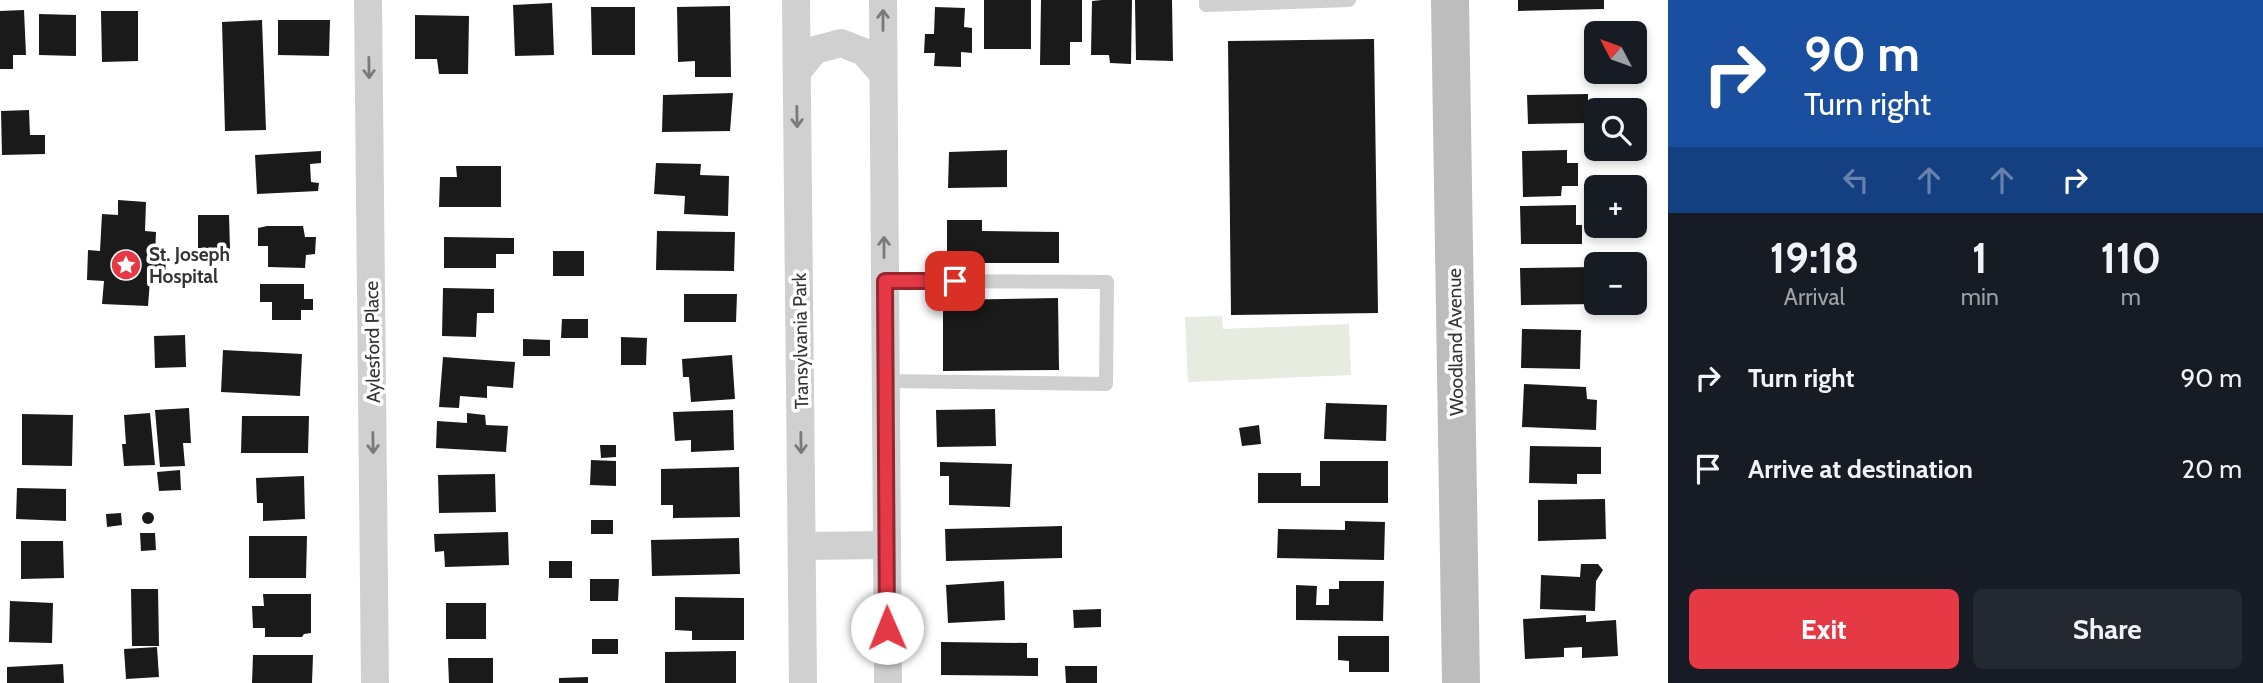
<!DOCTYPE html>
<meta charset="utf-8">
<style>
:root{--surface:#171b24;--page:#242831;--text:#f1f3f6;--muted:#9ea1a6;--accent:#e63946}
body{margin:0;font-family:Cabin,sans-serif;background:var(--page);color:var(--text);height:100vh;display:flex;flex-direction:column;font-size:26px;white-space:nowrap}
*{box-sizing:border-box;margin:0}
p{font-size:23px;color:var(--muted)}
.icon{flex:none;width:38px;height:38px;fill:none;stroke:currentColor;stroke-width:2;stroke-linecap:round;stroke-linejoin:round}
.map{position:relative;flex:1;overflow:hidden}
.panel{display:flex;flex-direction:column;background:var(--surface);width:595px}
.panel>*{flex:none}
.guide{background:#1a4fa0;color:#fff;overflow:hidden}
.needle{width:46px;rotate:311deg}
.fabs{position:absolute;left:1584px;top:21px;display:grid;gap:14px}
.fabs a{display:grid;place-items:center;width:63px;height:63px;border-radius:10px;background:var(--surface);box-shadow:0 4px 10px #0003;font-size:35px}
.pin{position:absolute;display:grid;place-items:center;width:60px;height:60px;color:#fff;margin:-30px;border-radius:14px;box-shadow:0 4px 10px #0006}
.me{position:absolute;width:77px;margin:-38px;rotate:359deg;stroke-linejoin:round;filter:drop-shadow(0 0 5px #0008)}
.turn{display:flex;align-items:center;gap:24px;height:147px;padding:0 21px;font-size:32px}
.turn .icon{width:91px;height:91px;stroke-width:2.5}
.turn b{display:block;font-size:49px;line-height:60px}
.lanes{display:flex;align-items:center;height:66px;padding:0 21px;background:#0003;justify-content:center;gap:35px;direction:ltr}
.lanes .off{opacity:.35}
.eta{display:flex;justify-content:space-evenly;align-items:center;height:119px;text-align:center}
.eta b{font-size:42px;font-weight:700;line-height:49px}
.action{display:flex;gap:14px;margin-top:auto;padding:14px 21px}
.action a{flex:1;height:80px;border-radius:10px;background:var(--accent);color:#fff;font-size:28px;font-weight:700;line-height:80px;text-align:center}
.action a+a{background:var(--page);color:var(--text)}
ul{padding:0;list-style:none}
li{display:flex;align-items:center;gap:21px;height:91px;padding:0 21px}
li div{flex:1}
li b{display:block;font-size:26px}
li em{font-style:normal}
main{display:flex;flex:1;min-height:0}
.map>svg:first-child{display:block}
</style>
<main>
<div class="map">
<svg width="1668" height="683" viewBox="0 0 1668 683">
<rect width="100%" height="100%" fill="#fff"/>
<path fill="#e6ecdf" d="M1222 316 1223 329 1349 324 1351 375 1188 382 1185 317Z"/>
<g fill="#1a1a1a">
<rect x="984" y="0" width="47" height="49"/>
<path d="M1041 0H1082V42H1070V65H1040Z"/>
<path d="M1102 0H1132L1131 64 1110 63 1109 55H1091L1092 1Z"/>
<path d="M1135 0H1172L1173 61 1136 60Z"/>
<path d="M1518 0H1604V9L1518 11Z"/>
<path d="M552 3 554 55 515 56 513 5Z"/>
<path d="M730 6 731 77H695V61L678 62 677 7Z"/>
<path d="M591 7H635V55H592Z"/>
<path d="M935 7 965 8 964 27 972 28V53L961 52V67L934 66 935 53H924L925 34H934Z"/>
<path d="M24 10 26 55H13V69H0V11Z"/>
<path d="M101 11H138V61L102 62Z"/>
<path d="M39 14 76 15V56L39 55Z"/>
<path d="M415 15 469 16 468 74H439L437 59H415Z"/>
<path d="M262 20 266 130 225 131 222 22Z"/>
<path d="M278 20H330L329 56 278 55Z"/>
<path d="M1374 39 1378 313 1231 315 1228 41Z"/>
<path d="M733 93 730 131 662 132 663 95Z"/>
<path d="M1588 94V123L1528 124 1527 95Z"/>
<path d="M29 110 30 135H45V154L2 155 1 111Z"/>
<path d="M1007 150V187L948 188 949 152Z"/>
<path d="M1567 150V163H1578V186H1562L1561 196 1523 197 1522 151Z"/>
<path d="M321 151V163L310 164 311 182 319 183 318 191 257 194 255 155Z"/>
<path d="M656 163 701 164 700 175 729 176 728 216 684 214 685 196 654 194Z"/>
<path d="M456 166H501V207H439L440 177H457Z"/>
<path d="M118 200 146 202 145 231 156 232 155 257H166L165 280H150L148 306 102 304 104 281 87 280 88 250 100 251 102 214 118 215Z"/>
<path d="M1576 205V225H1582V244H1521L1520 206Z"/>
<path d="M198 215H229L230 249 198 248Z"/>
<path d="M947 220H982V231L1059 232V263H947Z"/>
<path d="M267 226H303L305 237H316L315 254 306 255 305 268 268 267V246H258V228Z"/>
<path d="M657 231 735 232 734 271 656 270Z"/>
<path d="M444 237 514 238V254H496V268H444Z"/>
<rect x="553" y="251" width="31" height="25"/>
<path d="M1596 267V304L1521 305 1520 268Z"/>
<path d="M260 284H304V299H313V310H301V320H272V302H260Z"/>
<path d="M443 288 494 289V313H477L476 337 442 336Z"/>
<path d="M684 294H737L736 322H684Z"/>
<path d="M1058 298 1059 370 943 371V300Z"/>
<path d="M562 319H588V338H561Z"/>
<path d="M1522 329 1581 330 1580 369 1521 368Z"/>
<path d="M185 335 186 367 155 368 154 336Z"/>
<path d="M621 337 647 338 646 365H621Z"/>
<path d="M523 339 550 340V356H523Z"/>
<path d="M223 350 302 354 300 396 221 392Z"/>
<path d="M732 355 735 399 691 402 689 377H683L682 359Z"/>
<path d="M443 357 515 362 513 388 487 386V398L460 396 459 408 439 407Z"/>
<path d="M1524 384 1586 387 1587 399 1597 400 1596 430 1522 427Z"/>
<path d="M1326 403 1387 405 1386 441 1324 439Z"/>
<path d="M189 408 191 443H183L185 466 160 467 155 410Z"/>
<path d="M995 409 996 446 937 447 936 410Z"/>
<path d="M733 410 734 450 691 452V440L675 441 673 412Z"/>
<path d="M150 413 155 465 124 466 122 444H126L124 415Z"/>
<path d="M467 413 485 415 486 425 508 426 506 452 436 448 437 421 467 423Z"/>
<path d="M22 414 73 415 72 466 22 465Z"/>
<path d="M242 416H309L308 453H241Z"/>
<path d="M1259 425 1261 444 1242 446 1239 428Z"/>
<path d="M600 445H616V457L601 458Z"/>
<path d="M1530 446 1601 447V474H1577V484L1529 483Z"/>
<path d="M591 460 616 461V486L590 485Z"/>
<path d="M1320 461H1388V503H1258V473H1301V486H1320Z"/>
<path d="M940 462 1012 464 1010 507 949 505V476H940Z"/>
<path d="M739 467 740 517 673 518V505H661V469Z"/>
<path d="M180 470 181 490 159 491 157 472Z"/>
<path d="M495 474 496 512 439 513 438 475Z"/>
<path d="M304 476 305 519 263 521V503H257L256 478Z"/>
<path d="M17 488 66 489V521L16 519Z"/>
<path d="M1605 499 1606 539 1538 541V500Z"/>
<circle cx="148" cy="518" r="6"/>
<path d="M121 513 122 525 107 527 106 514Z"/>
<rect x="591" y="520" width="22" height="14"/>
<path d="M1345 521 1385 522 1384 560 1277 558 1278 529 1345 530Z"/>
<path d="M1062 526V558L946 561 945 529Z"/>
<path d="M508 532 509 565 445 567 444 551 435 552 434 534Z"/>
<path d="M140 533H155L156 550 141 551Z"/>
<path d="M249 536H307L306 578H249Z"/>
<path d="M739 538 740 574 652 576 651 540Z"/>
<path d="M21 541H63L64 578 21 579Z"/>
<rect x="549" y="561" width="23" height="17"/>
<path d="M1581 564H1598L1603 570 1596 581 1595 611 1540 609 1541 575 1580 577Z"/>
<path d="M590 579H619L618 601H590Z"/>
<path d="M1004 581 1005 620 948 623 946 585Z"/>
<path d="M1339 581H1384L1383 621 1296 620V585L1317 586 1316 605H1329V589H1339Z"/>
<path d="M131 589H158L159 646H132Z"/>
<path d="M263 594H311V633L304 634 302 637H265V628H253L252 606H264Z"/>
<path d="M675 597 744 598V640H692V631L675 630Z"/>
<path d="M10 601 53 603 52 643 9 642Z"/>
<rect x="446" y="603" width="40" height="36"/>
<path d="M1101 609V627L1074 628 1073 610Z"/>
<path d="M1586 615V622L1616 620 1618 656 1582 658V647L1564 648V657L1525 659 1523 619Z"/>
<path d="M1338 636H1389V672H1349V661L1338 660Z"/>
<rect x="592" y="639" width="26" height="15"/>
<path d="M941 642 1027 643V658H1038V676L941 675Z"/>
<path d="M157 647 159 677 126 679 124 649Z"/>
<path d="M736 651V683H665V652Z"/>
<path d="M253 655H313L312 683H252Z"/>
<path d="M448 658H493V683H449Z"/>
<path d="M63 664 64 683H7V667Z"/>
<path d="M1065 666H1097V683H1066Z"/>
<path d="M588 677V683H559V678Z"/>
</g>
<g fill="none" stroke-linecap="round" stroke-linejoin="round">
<g stroke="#d0d0d0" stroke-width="14">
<path d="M1206 0V5L1349 0"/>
<path d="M885 281 1107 282 1106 384 886 381"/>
</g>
<g stroke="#d0d0d0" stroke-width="28">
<path d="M368 0 375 683"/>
<path d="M796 0 803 683"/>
<path d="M883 0 888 683"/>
<path d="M797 72 815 50 841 43 864 52 883 74"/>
<path d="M802 546 887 545"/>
</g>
<path stroke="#bdbdbd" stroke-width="38" d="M1450 0 1461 683"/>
</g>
<defs><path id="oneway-shaft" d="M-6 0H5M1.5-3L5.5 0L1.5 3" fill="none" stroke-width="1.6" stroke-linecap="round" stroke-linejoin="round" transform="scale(1.75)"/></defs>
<g stroke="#7a7a7a">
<use href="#oneway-shaft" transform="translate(883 20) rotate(-90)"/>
<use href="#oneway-shaft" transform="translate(369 68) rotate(89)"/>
<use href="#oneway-shaft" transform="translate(797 117) rotate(89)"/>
<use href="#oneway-shaft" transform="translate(884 247) rotate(-90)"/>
<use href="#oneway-shaft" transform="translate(373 443) rotate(89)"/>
<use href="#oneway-shaft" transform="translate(801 443) rotate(89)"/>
</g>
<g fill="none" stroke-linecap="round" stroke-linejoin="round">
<g stroke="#96252e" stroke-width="18">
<path id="route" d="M887 628 885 281H955"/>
</g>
<use href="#route" stroke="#e63946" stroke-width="12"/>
</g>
<defs>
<g id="sight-disc" transform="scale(1.575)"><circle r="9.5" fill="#e63946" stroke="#fff"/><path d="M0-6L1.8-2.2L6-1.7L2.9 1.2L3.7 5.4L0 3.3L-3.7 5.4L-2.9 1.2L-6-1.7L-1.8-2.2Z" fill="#fff"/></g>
</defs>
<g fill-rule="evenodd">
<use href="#sight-disc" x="126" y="265"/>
</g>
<g text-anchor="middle" stroke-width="7" stroke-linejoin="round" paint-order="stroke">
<g font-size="19" font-weight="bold" fill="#333" stroke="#fff" text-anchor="start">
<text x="149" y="261">St. Joseph<tspan x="149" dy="22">Hospital</tspan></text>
</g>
<g font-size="19" fill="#333" stroke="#fff">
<text transform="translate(800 341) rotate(-91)" y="7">Transylvania Park</text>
<text transform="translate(372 342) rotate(-91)" y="7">Aylesford Place</text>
<text transform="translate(1455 342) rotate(-91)" y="7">Woodland Avenue</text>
</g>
</g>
</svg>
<div class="fabs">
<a><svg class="needle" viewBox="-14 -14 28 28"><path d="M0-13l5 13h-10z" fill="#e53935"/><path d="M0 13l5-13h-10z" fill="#9ea1a6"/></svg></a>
<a><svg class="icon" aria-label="search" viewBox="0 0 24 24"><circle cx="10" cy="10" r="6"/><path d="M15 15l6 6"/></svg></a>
<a>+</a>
<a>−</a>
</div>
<div class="pin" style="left:955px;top:281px;background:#d93025"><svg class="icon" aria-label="arrive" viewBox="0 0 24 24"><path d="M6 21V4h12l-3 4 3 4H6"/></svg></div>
<svg class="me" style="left:887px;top:628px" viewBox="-20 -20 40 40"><circle r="19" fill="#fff"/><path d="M0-13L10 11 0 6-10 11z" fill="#e63946"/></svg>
</div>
<section class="panel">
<div class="guide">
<div class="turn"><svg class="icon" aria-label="right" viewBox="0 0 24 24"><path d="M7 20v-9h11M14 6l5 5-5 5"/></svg><div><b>90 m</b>Turn right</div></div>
<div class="lanes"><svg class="icon off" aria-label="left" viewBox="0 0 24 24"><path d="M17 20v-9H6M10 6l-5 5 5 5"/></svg><svg class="icon off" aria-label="ahead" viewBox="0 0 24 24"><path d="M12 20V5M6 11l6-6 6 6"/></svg><svg class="icon off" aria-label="ahead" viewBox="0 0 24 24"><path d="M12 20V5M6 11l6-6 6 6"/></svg><svg class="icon" aria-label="right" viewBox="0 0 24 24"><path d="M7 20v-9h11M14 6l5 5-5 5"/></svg></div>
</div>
<div class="eta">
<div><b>19:18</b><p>Arrival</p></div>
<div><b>1</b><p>min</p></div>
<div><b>110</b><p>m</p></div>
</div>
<ul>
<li><svg class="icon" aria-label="right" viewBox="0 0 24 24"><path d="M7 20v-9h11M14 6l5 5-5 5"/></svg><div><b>Turn right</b></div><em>90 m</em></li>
<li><svg class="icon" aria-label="arrive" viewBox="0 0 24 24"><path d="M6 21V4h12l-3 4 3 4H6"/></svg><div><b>Arrive at destination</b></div><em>20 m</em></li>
</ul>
<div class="action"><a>Exit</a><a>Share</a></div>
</section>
</main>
